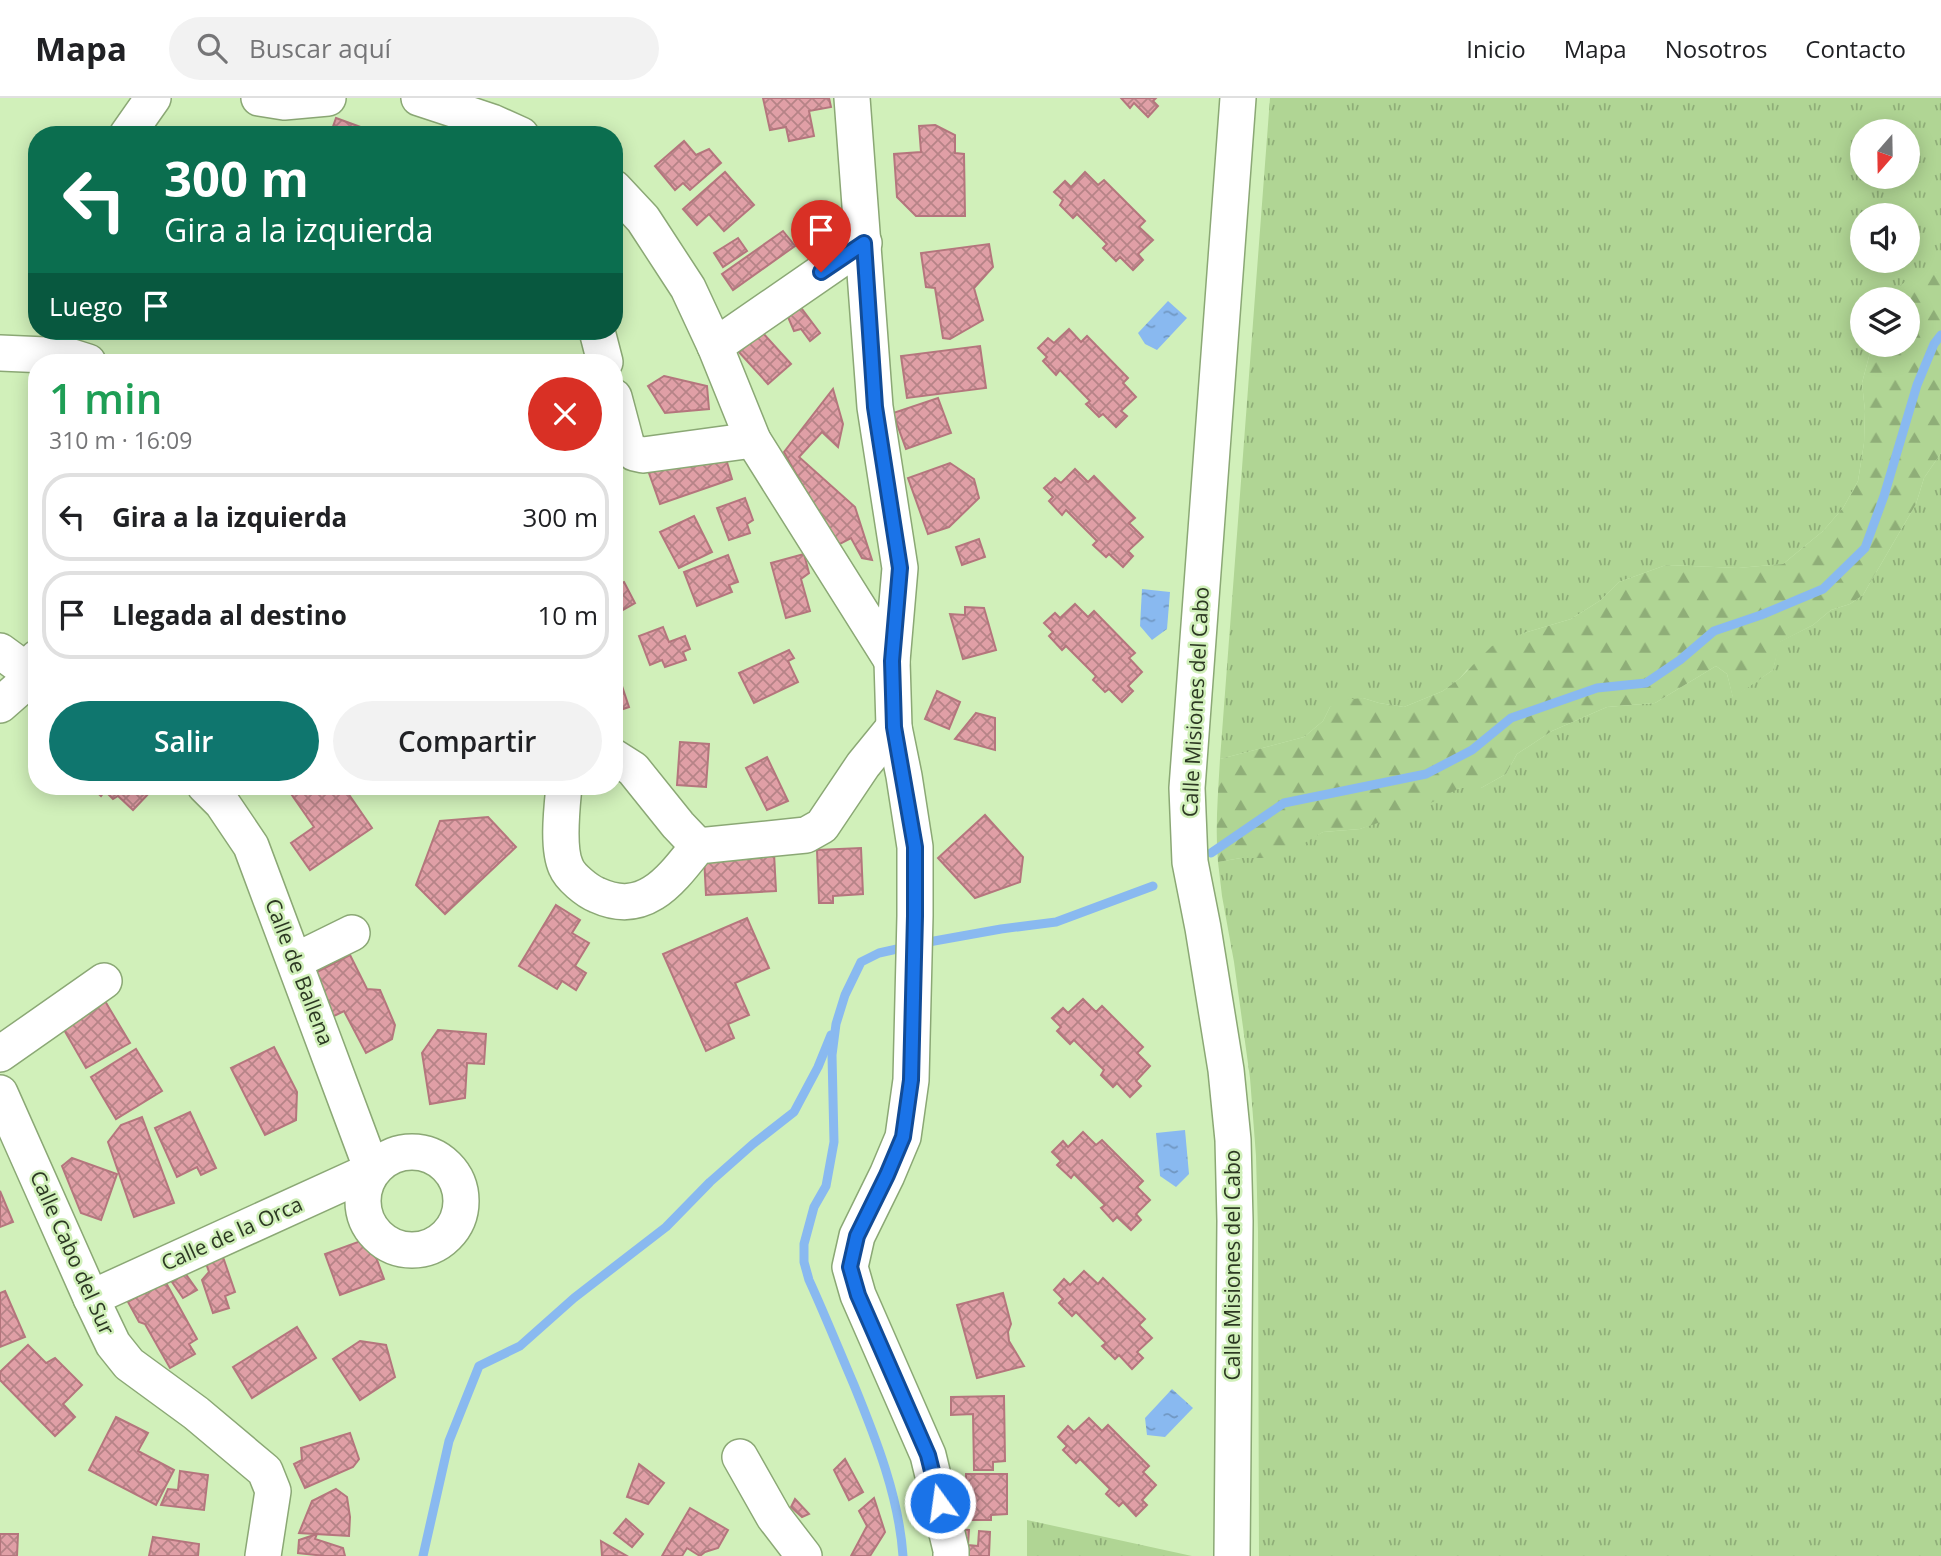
<!DOCTYPE html>
<html lang="es">
<meta charset="utf-8">
<style>
:root{--surface:#fff;--page:#f2f2f2;--text:#202124;--muted:#757577;--line:#e0e0e0;--accent:#0f766e}
body{margin:0;font-family:"Open Sans",sans-serif;background:var(--page);color:var(--text);height:100vh;display:flex;flex-direction:column;font-size:26px;white-space:nowrap}
*{box-sizing:border-box;margin:0}
p{font-size:23px;color:var(--muted)}
.icon{flex:none;width:38px;height:38px;fill:none;stroke:currentColor;stroke-width:2;stroke-linecap:round;stroke-linejoin:round}
.map{position:relative;flex:1;overflow:hidden}
.sheet{position:absolute;left:28px;top:256px;width:595px;height:441px;display:flex;flex-direction:column;background:var(--surface);border-radius:28px;box-shadow:0 4px 18px #0003}
.sheet>*{flex:none}
.guide{position:absolute;left:28px;top:28px;width:595px;height:214px;border-radius:28px;box-shadow:0 4px 18px #0003;background:#0b6e4f;color:#fff;overflow:hidden}
.needle{width:46px;rotate:200deg}
.tools{position:absolute;left:1850px;top:21px;display:grid;gap:14px}
.tools a{display:grid;place-items:center;width:70px;height:70px;border-radius:50%;background:var(--surface);box-shadow:0 4px 18px #0003;font-size:35px}
.pin{position:absolute;display:grid;place-items:center;width:60px;height:60px;color:#fff;margin:-72px -30px;border-radius:50% 50% 50% 0;rotate:-45deg;box-shadow:0 0 7px #0007}
.pin .icon{rotate:45deg}
.me{position:absolute;width:77px;margin:-38px;rotate:346deg;stroke-linejoin:round;filter:drop-shadow(0 0 5px #0008)}
.turn{display:flex;align-items:center;gap:24px;height:147px;padding:0 21px;font-size:32px}
.turn .icon{width:91px;height:91px;stroke-width:2.5}
.turn b{display:block;font-size:49px;line-height:60px}
.then{display:flex;align-items:center;height:66px;padding:0 21px;background:#0003;gap:14px;font-size:26px}
.round{display:grid;place-items:center;flex:none;width:74px;height:74px;border-radius:37px;background:var(--page)}
.overview{display:flex;align-items:center;justify-content:space-between;height:119px;padding:0 21px}
h1{font-size:42px;font-weight:600;line-height:52px;color:#1e9e55}
.primary-button{display:flex;gap:14px;margin-top:auto;padding:14px 21px}
.primary-button a{flex:1;height:80px;border-radius:42px;background:var(--accent);color:#fff;font-size:28px;font-weight:600;line-height:80px;text-align:center}
.primary-button a+a{background:var(--page);color:var(--text)}
ul{padding:0;list-style:none}
li{display:flex;align-items:center;gap:21px;height:88px;margin:0 14px 10px;padding:0 7px;border:4px solid var(--line);border-radius:28px}
li div{flex:1}
li b{display:block;font-size:26px}
li em{font-style:normal}
header{display:flex;align-items:center;gap:42px;box-sizing:border-box;height:98px;padding:0 35px;background:var(--surface);border-bottom:2px solid var(--line)}
header strong{font-size:33px}
nav{display:flex;gap:38px;margin-inline-start:auto;font-size:24px}
.search{width:490px;height:63px;background:var(--page);display:flex;align-items:center;gap:18px;box-sizing:border-box;padding:0 24px;border-radius:38px;color:var(--muted);font-size:26px}
.map>svg:first-child{display:block}
</style>
<header>
<strong>Mapa</strong>
<div class="search"><svg class="icon" aria-label="search" viewBox="0 0 24 24"><circle cx="10" cy="10" r="6"/><path d="M15 15l6 6"/></svg>Buscar aquí</div>
<nav><a>Inicio</a><a>Mapa</a><a>Nosotros</a><a>Contacto</a></nav>
</header>
<div class="map">
<svg width="1941" height="1458" viewBox="0 0 1941 1458">
<defs>
<pattern id="grass-tufts" width="24" height="20" patternUnits="userSpaceOnUse" patternTransform="scale(1.75)"><rect width="24" height="20" fill="#b0d594"/><path d="M3 7l-1-3M5 7V3M7 7l1-3M15 17l-1-3M17 17v-4M19 17l1-3" fill="none" stroke="#8fae78"/></pattern>
<pattern id="forest-firs" width="22" height="20" patternUnits="userSpaceOnUse" patternTransform="scale(1.75)"><rect width="22" height="20" fill="#b0d594"/><path d="M5 1l3.5 6h-7zM16 11l3.5 6h-7z" fill="#8fae78"/></pattern>
<pattern id="water-ripples" width="26" height="14" patternUnits="userSpaceOnUse" patternTransform="scale(1.75)"><rect width="26" height="14" fill="#89b9f0"/><path d="M2 4q2-2 4 0t4 0M15 11q2-2 4 0t4 0" fill="none" stroke="#7097c2"/></pattern>
<pattern id="building-cross-hatch" width="8" height="8" patternUnits="userSpaceOnUse" patternTransform="scale(1.75)"><rect width="8" height="8" fill="#e09fa6"/><path d="M0 0l8 8M0 8l8-8" fill="none" stroke="#b68387"/></pattern>
</defs>
<rect width="100%" height="100%" fill="#d1f0ba"/>
<g fill="url(#grass-tufts)" fill-rule="evenodd">
<path d="M1270 0H1941V174H1937L1894 192 1889 201H1862V247H1872L1862 285 1865 313 1864 345 1858 383 1843 410 1823 433 1783 466 1738 470 1666 467 1619 484 1601 502 1571 521 1524 535 1467 572 1460 580 1443 593 1404 609 1379 605 1363 600 1330 609 1323 623 1304 639 1220 661ZM1862 33H1908V79H1862ZM1862 117H1908V163H1862Z"/>
<path d="M1941 355V1458H1259L1258 1134 1256 1058 1250 980 1234 864 1222 798 1218 764 1241 760H1264L1308 742 1323 734 1360 731 1460 690H1481L1506 676 1517 656 1552 633 1607 609 1655 605 1716 568 1727 576 1733 599 1773 572 1779 544 1813 527 1831 512 1850 506 1863 497 1916 406 1924 380Z"/>
<path d="M1027 1422 1192 1458H1027Z"/>
</g>
<path fill="url(#forest-firs)" d="M1937 174H1941V355L1924 380 1916 406 1863 497 1850 506 1831 512 1813 527 1780 544 1773 572 1733 600 1727 576 1716 568 1655 605 1607 609 1552 633 1517 656 1506 676 1481 690H1460L1419 711 1360 731 1323 734 1283 758 1264 760H1241L1218 764C1215 730 1218 696 1220 661L1304 639 1323 623 1330 609 1341 602 1363 600 1379 605 1404 609 1443 593 1460 580 1492 548 1524 535 1571 521 1601 502 1619 484 1666 467 1738 470 1783 466 1823 433 1843 410 1858 383 1864 345 1865 313 1862 285 1872 247H1908V201H1889C1899 183 1917 177 1937 174Z"/>
<g fill="url(#water-ripples)">
<path d="M1168 203 1187 220 1157 252 1145 246 1138 235Z"/>
<path d="M1142 491 1170 494 1167 531 1152 542 1140 528Z"/>
<path d="M1185 1032 1189 1076 1176 1089 1160 1078 1156 1035Z"/>
<path d="M1172 1291 1193 1310 1165 1339 1147 1337 1145 1320Z"/>
</g>
<g fill="none" stroke-linecap="round" stroke-linejoin="round">
<g stroke="#89b9f0" stroke-width="9">
<path d="M1211 755 1284 705 1426 676 1472 652 1511 620 1597 590 1646 585 1680 562 1714 533 1761 517 1823 491 1865 450 1884 398 1917 287 1934 246 1941 237"/>
<path d="M923 845 1001 831 1056 824 1153 788"/>
<path d="M423 1458 449 1343 479 1268 520 1248 574 1200 666 1129 710 1084 753 1046 794 1014 818 969 831 937"/>
<path d="M903 1458C899 1399 876 1341 854 1287 839 1252 825 1217 809 1182L804 1164V1146L814 1109 826 1088 834 1044 832 957 836 926 845 897 861 864 879 855 906 849"/>
</g>
</g>
<g fill="url(#building-cross-hatch)" stroke="#b4767d" stroke-width="2">
<path d="M763 0H829L831 9 809 13 814 38 789 43 786 29 770 32Z"/>
<path d="M1121 0H1156L1153 3 1158 8 1148 19 1134 5 1130 10Z"/>
<path d="M336 20 377 35V37H330Z"/>
<path d="M935 27 955 37V55L964 56 965 118H916L897 99 894 56 921 54 919 28Z"/>
<path d="M684 43 696 57 709 51 721 65 690 92 683 85 675 92 655 68Z"/>
<path d="M725 74 754 107 724 133 709 116 697 127 683 111Z"/>
<path d="M1085 74 1098 87 1104 82 1145 123 1139 129 1153 142 1138 156 1143 162 1133 172 1120 159 1116 163 1103 150 1107 146 1077 116 1073 120 1060 107 1063 102 1054 94 1065 83 1071 89Z"/>
<path d="M783 133 795 148 733 192 722 176Z"/>
<path d="M738 140 747 153 723 169 714 155Z"/>
<path d="M989 146 993 169 974 190 983 222 950 241 943 240 935 190 926 189 921 155Z"/>
<path d="M795 207 802 211 820 235 810 243 801 231 794 233 785 212Z"/>
<path d="M1069 231 1081 244 1087 238 1128 280 1123 285 1136 299 1121 313 1127 318 1116 329 1103 316 1099 319 1086 306 1090 303 1060 272 1056 277 1043 263 1047 259 1038 250 1048 240 1054 245Z"/>
<path d="M761 233 791 266 768 286 738 253Z"/>
<path d="M980 248 986 290 907 300 901 258Z"/>
<path d="M664 278 707 288 709 311 665 315 648 288Z"/>
<path d="M833 291 843 326 838 349 822 334 799 359 855 409 872 462 862 460 851 440 836 448 784 354Z"/>
<path d="M938 300 951 335 906 351 893 315Z"/>
<path d="M706 355 726 361 732 381 660 406 649 375Z"/>
<path d="M950 365 974 381 979 400 949 429 928 436 908 380Z"/>
<path d="M1075 371 1088 384 1094 378 1135 420 1129 425 1143 439 1128 453 1133 458 1123 469 1109 456 1106 459 1093 447 1097 443 1066 412 1062 417 1049 403 1053 399 1044 390 1055 380 1061 385Z"/>
<path d="M745 400 753 422 747 426 750 435 729 442 717 410Z"/>
<path d="M694 418 712 454 679 470 660 434Z"/>
<path d="M979 441 985 459 962 467 956 449Z"/>
<path d="M804 456 809 475 801 481 810 513 786 520 771 465Z"/>
<path d="M728 457 738 484 729 487 732 494 697 508 684 474Z"/>
<path d="M624 484 635 505 614 517V489Z"/>
<path d="M1075 506 1088 519 1094 513 1135 555 1129 560 1142 574 1128 588 1133 593 1122 604 1109 591 1105 594 1093 582 1096 578 1066 548 1062 552 1049 538 1053 534 1044 525 1055 515 1060 520Z"/>
<path d="M965 509 984 510 996 552 963 561 950 516 965 517Z"/>
<path d="M663 529 669 544 685 538 690 551 683 554 686 562 665 569 662 562 650 567 639 538Z"/>
<path d="M789 552 794 560 788 563 798 584 754 605 739 575Z"/>
<path d="M618 576 629 609 614 614V579Z"/>
<path d="M937 593 960 604 949 631 925 621Z"/>
<path d="M976 615 995 620V652L955 641Z"/>
<path d="M680 644 709 646 706 689 677 687Z"/>
<path d="M767 659 788 703 767 712 746 670Z"/>
<path d="M90 688H148L152 692 133 712 118 698 113 701 105 693 101 698Z"/>
<path d="M290 688H343L372 730 310 772 291 745 314 729 287 690Z"/>
<path d="M985 717 1023 759 1020 784 975 800 938 760Z"/>
<path d="M488 719 516 749 445 816 416 787 440 723Z"/>
<path d="M861 750 863 796 833 798V805H819L817 752Z"/>
<path d="M774 755 776 793 706 797 704 759Z"/>
<path d="M556 807 580 822 572 835 589 845 575 868 586 875 576 892 562 883 557 891 519 868Z"/>
<path d="M747 820 769 870 735 885 749 917 728 926 734 940 706 953 663 856Z"/>
<path d="M350 857 367 891 380 892 395 927 392 941 366 955 344 913 330 920 309 878Z"/>
<path d="M102 898 130 945 86 970 59 923Z"/>
<path d="M1083 901 1096 914 1102 908 1143 949 1137 955 1150 968 1136 983 1141 988 1130 999 1117 985 1113 989 1101 977 1104 972 1074 942 1070 946 1057 933 1061 929 1052 920 1063 910 1068 915Z"/>
<path d="M438 932 486 936 484 966 467 965 465 1000 430 1006 422 955Z"/>
<path d="M274 949 297 994 296 1022 265 1037 231 970Z"/>
<path d="M136 951 162 993 116 1021 91 979Z"/>
<path d="M190 1014 216 1070 201 1077 197 1069 177 1079 155 1030Z"/>
<path d="M142 1019 174 1105 134 1119 108 1044 121 1027Z"/>
<path d="M1083 1034 1096 1047 1102 1042 1143 1083 1137 1089 1150 1102 1136 1116 1141 1122 1131 1132 1117 1119 1113 1123 1101 1110 1105 1107 1074 1076 1071 1080 1057 1067 1061 1063 1052 1054 1063 1043 1068 1049Z"/>
<path d="M72 1060 117 1076 101 1122 81 1115 62 1068Z"/>
<path d="M0 1093 13 1124 0 1129Z"/>
<path d="M369 1140 384 1181 340 1197 325 1156Z"/>
<path d="M223 1159 235 1194 225 1198 229 1210 213 1215 202 1182 209 1174 206 1165Z"/>
<path d="M1084 1173 1098 1186 1103 1180 1145 1221 1139 1227 1152 1240 1137 1254 1143 1260 1132 1271 1119 1257 1115 1261 1102 1248 1106 1245 1076 1214 1072 1218 1059 1205 1063 1201 1054 1192 1064 1181 1070 1187Z"/>
<path d="M185 1175 197 1192 183 1200 172 1184Z"/>
<path d="M165 1183 197 1241 189 1246 195 1256 170 1270 145 1226 139 1224 128 1204Z"/>
<path d="M5 1193 25 1239 0 1249V1195Z"/>
<path d="M1003 1195 1011 1226 1008 1234 1009 1243 1024 1268 977 1280 957 1207Z"/>
<path d="M297 1229 316 1260 252 1300 233 1269Z"/>
<path d="M360 1243 386 1247 395 1279 360 1302 333 1261Z"/>
<path d="M28 1247 46 1265 55 1260 82 1287 63 1306 75 1319 55 1338 0 1282V1274Z"/>
<path d="M1004 1298 1005 1363 993 1364V1372H974L973 1316 951 1317V1299Z"/>
<path d="M116 1319 148 1335 138 1353 174 1372 156 1407 89 1372Z"/>
<path d="M1089 1320 1102 1333 1108 1327 1149 1368 1143 1374 1156 1387 1142 1402 1147 1407 1136 1418 1123 1404 1119 1408 1106 1396 1110 1391 1080 1361 1076 1365 1063 1352 1067 1348 1058 1339 1068 1328 1074 1334Z"/>
<path d="M350 1335 359 1361 353 1369 305 1390 294 1366 302 1362 301 1350Z"/>
<path d="M845 1361 863 1394 849 1402 834 1372Z"/>
<path d="M639 1366 664 1385 648 1406 627 1399Z"/>
<path d="M180 1373 208 1377 204 1412 161 1407 168 1391 178 1392Z"/>
<path d="M966 1376H1007V1416L991 1417V1422H966Z"/>
<path d="M336 1391 347 1399 350 1419 349 1438 299 1435 312 1403Z"/>
<path d="M874 1400 885 1434 870 1458H851L867 1428 859 1413Z"/>
<path d="M795 1401 809 1416 802 1419 791 1409Z"/>
<path d="M690 1410 728 1432 718 1450 705 1454 700 1458 687 1450 682 1458H662Z"/>
<path d="M626 1421 643 1436 632 1449 614 1435Z"/>
<path d="M956 1431 969 1432 968 1447 978 1448 979 1433 990 1434 989 1458H955Z"/>
<path d="M0 1436H18L17 1458H0Z"/>
<path d="M317 1436 315 1441 343 1450 345 1458H325L298 1455 299 1442Z"/>
<path d="M153 1439 199 1446 198 1458H149Z"/>
<path d="M601 1443 627 1458H602Z"/>
</g>
<g fill="none" stroke-linecap="round" stroke-linejoin="round">
<g stroke="#8ba875" stroke-width="38">
<g id="minor">
<path d="M259 0 284 4 328 0"/>
<path d="M419 0 492 24 521 37"/>
<path d="M852 0 875 309 900 470 892 563 894 629 904 678 915 749V818L911 982 903 1039 887 1077 857 1138 850 1169 858 1197 928 1357 951 1452V1458"/>
<path d="M127 37 153 0"/>
<path d="M614 90 643 121 688 190 715 248 753 342 892 563"/>
<path d="M597 233 605 264"/>
<path d="M715 248 864 145"/>
<path d="M0 255 69 258 88 264"/>
<path d="M614 299 627 348 634 355 643 357 753 342"/>
<path d="M0 553 37 580"/>
<path d="M0 607 33 578 37 560"/>
<path d="M614 659 633 671 678 727 698 748"/>
<path d="M564 688C562 709 557 750 566 769 570 779 587 793 597 797 645 819 671 782 698 748L806 737 822 728 863 667 894 629"/>
<path d="M295 863 352 835"/>
<path d="M0 956 104 883"/>
<path d="M0 995 91 1200 113 1246 129 1266 196 1315 265 1373 273 1393 263 1458"/>
<circle cx="412" cy="1103" r="49"/>
<path d="M91 1200 372 1072 251 748 222 705 205 688"/>
<path d="M740 1359 774 1419 804 1458"/>
<path d="M1232 1458 1235 1123 1233 1042 1226 972 1203 830 1190 764 1187 690 1238 0"/>
</g>
</g>
<use href="#minor" stroke="#fff" stroke-width="35"/>
</g>
<g fill="none" stroke-linecap="round" stroke-linejoin="round">
<g stroke="#114b97" stroke-width="18">
<path id="route" d="M821 174 864 145 875 309 900 470 892 563 894 629 915 749V818L911 982 903 1039 887 1077 857 1138 850 1169 858 1197 928 1357 940 1405"/>
</g>
<use href="#route" stroke="#1a73e8" stroke-width="12"/>
</g>
<g text-anchor="middle" stroke-width="5" stroke-linejoin="round" paint-order="stroke">
<g font-size="21" fill="#2c3823" stroke="#d1f0ba">
<text transform="translate(1196 604) rotate(-87)" y="7">Calle Misiones del Cabo</text>
<text transform="translate(299 874) rotate(69)" y="7">Calle de Ballena</text>
<text transform="translate(232 1136) rotate(-24)" y="7">Calle de la Orca</text>
<text transform="translate(72 1155) rotate(66)" y="7">Calle Cabo del Sur</text>
<text transform="translate(1233 1167) rotate(-90)" y="7">Calle Misiones del Cabo</text>
</g>
</g>
</svg>
<div class="tools">
<a><svg class="needle" viewBox="-14 -14 28 28"><path d="M0-13l5 13h-10z" fill="#e53935"/><path d="M0 13l5-13h-10z" fill="#757577"/></svg></a>
<a><svg class="icon" aria-label="sound" viewBox="0 0 24 24"><path d="M4 9h4l5-4v14l-5-4H4zM17 9q2 3 0 6"/></svg></a>
<a><svg class="icon" aria-label="layers" viewBox="0 0 24 24"><path d="M12 4l9 5-9 5-9-5zM3 14l9 5 9-5"/></svg></a>
</div>
<div class="pin" style="left:821px;top:174px;background:#d93025"><svg class="icon" aria-label="arrive" viewBox="0 0 24 24"><path d="M6 21V4h12l-3 4 3 4H6"/></svg></div>
<svg class="me" style="left:940px;top:1405px" viewBox="-20 -20 40 40"><circle r="17" fill="#1a73e8" stroke="#fff" stroke-width="3"/><path d="M0-11L8 9 0 5-8 9z" fill="#fff"/></svg>
<div class="guide">
<div class="turn"><svg class="icon" aria-label="left" viewBox="0 0 24 24"><path d="M17 20v-9H6M10 6l-5 5 5 5"/></svg><div><b>300 m</b>Gira a la izquierda</div></div>
<div class="then">Luego<svg class="icon" aria-label="arrive" viewBox="0 0 24 24"><path d="M6 21V4h12l-3 4 3 4H6"/></svg></div>
</div>
<section class="sheet">
<div class="overview"><div><h1>1 min</h1><p>310 m · 16:09</p></div><a class="round" style="background:#d93025;color:#fff"><svg class="icon" aria-label="close" viewBox="0 0 24 24"><path d="M6 6l12 12M18 6L6 18"/></svg></a></div>
<ul>
<li><svg class="icon" aria-label="left" viewBox="0 0 24 24"><path d="M17 20v-9H6M10 6l-5 5 5 5"/></svg><div><b>Gira a la izquierda</b></div><em>300 m</em></li>
<li><svg class="icon" aria-label="arrive" viewBox="0 0 24 24"><path d="M6 21V4h12l-3 4 3 4H6"/></svg><div><b>Llegada al destino</b></div><em>10 m</em></li>
</ul>
<div class="primary-button"><a>Salir</a><a>Compartir</a></div>
</section>
</div>
